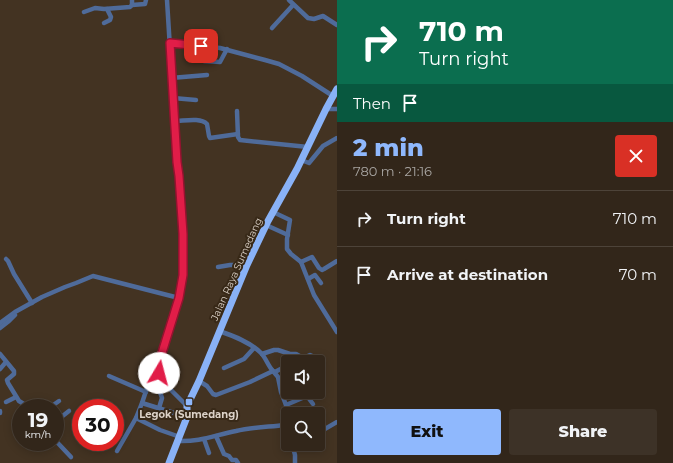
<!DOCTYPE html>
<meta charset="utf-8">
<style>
:root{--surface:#32261a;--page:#3d3227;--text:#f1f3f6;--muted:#a8a5a2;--line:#4d4339;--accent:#8fb8fd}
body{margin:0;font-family:Montserrat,sans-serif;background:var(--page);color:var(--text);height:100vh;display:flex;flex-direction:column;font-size:15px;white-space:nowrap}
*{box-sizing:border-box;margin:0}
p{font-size:13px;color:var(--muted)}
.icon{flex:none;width:22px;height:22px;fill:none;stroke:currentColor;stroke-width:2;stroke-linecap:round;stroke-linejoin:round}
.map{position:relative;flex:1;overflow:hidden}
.details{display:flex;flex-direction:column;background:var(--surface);width:336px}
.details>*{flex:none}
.banner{background:#0b6e4f;color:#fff;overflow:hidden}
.buttons{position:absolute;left:281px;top:355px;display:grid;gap:8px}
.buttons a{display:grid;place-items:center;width:44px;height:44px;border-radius:4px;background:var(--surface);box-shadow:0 2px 10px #0003,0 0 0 1px var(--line);font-size:20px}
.speed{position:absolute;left:12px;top:399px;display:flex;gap:8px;font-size:20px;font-weight:700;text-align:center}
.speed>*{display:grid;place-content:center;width:52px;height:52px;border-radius:50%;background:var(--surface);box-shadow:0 2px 10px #0003,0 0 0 1px var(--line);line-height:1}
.speed small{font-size:10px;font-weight:400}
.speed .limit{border:6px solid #d22;background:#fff;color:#111}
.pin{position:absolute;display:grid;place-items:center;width:34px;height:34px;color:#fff;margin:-17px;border-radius:8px;box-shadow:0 2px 6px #0006}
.me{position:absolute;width:44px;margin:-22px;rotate:8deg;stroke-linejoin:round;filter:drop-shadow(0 0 3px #0008)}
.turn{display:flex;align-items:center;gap:14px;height:84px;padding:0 16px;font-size:18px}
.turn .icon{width:52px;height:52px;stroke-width:2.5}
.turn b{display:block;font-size:28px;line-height:34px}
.then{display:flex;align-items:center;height:38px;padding:0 16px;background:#0003;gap:8px;font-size:15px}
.round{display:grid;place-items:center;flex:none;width:42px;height:42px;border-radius:4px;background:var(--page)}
.head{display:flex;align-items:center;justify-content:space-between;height:68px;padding:0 16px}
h1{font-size:24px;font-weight:800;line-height:30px;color:var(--accent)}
.primary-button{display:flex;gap:8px;margin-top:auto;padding:8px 16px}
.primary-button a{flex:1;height:46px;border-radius:4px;background:var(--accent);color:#111;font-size:16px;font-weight:800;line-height:46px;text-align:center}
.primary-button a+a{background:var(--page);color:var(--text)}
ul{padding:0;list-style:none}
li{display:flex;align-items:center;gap:12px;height:56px;padding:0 16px;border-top:1px solid var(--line)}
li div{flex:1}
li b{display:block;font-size:15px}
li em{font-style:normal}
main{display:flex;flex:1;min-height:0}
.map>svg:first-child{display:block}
</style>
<main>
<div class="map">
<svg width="337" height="463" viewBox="0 0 337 463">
<rect width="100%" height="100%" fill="#433322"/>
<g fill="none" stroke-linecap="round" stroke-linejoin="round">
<g stroke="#4f6b9a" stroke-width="4.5">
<path d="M167 0 177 162 179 176 183 234V275L179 298 161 356 158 369 161 376 168 387 187 406"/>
<path d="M289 0 308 18 314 19 323 16 337 25"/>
<path d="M132 5 145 4 146 0"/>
<path d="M84 12 95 8 104 9 130 7 132 5V0"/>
<path d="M104 23 110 20 111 17 107 9"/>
<path d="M272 28 293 5"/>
<path d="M170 43 220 48 265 60 279 64 302 76 333 96"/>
<path d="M202 46V58L204 61 220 62 227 49"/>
<path d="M171 78 207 75"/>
<path d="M173 98 196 100"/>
<path d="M326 109H337"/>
<path d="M237 111 238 137 240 140 308 147"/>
<path d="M174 121C184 121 200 117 207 124L209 136 210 138 238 134"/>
<path d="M301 160 309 163 323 146 337 138"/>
<path d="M273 212 290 220 287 239V249L291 254 301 262 314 295 337 332"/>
<path d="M266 225 288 235"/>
<path d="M6 259 8 261 14 274 32 303"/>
<path d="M301 262 312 257 319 268 322 270 324 269 337 261"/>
<path d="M218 267 230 265H247"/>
<path d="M308 279 315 275 321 283"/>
<path d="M0 323 15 312 42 297 65 287 76 283 93 276 179 298"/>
<path d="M0 328 9 321 15 315"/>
<path d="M0 354 14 371V374L7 380 8 383 19 401 27 406 29 408"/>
<path d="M262 354 274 350H278L290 354H296L303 358"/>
<path d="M295 362 310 355 323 361"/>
<path d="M224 368 244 359 254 348"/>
<path d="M0 369 6 362"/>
<path d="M273 371 278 377 281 392 286 405 287 409 285 425 288 433"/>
<path d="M275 372 288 365"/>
<path d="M109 376 146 392"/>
<path d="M199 381 207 386 213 394 216 395 250 382 273 371C268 366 266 358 261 353 250 342 234 336 219 331"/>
<path d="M6 402 16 397"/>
<path d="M142 403 187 417"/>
<path d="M286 405 307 396 313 404"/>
<path d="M49 408 59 401"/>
<path d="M159 408 162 398 160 392 165 382"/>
<path d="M0 411V413"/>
<path d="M136 418 160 430 180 437"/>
<path d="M55 422 69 411"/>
<path d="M318 433 337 422"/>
<path d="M216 436 224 454 229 456 232 460H236L238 463"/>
<path d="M204 439 209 453"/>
<path d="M55 440 71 457"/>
<path d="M178 441C200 442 215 435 236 431 252 427 269 427 285 425"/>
<path d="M292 444 295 455V463"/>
<path d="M117 451 136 418 142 403 152 373 159 367"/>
</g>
<path stroke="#89b2f7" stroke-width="7" d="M169 463 187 417V406L199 381 247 265 268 221 297 169 326 109 337 89"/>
</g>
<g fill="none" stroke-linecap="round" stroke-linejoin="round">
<g stroke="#92132f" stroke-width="10">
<path id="route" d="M159 373V366L161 356 179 298 183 275V234L179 176 177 162 170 43 201 46"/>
</g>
<use href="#route" stroke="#e11d48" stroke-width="7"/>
</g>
<rect fill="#8fb8fd" stroke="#382918" stroke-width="1.5" x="185" y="398" width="8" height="8" rx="2"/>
<g text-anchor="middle" stroke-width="4" stroke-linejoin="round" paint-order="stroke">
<g font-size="10" fill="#dcd2c8" stroke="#382918">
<text transform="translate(236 269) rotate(-66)" y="4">Jalan Raya Sumedang</text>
</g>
<g font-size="10" font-weight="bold" fill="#dcd2c8" stroke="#382918">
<text x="189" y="418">Legok (Sumedang)</text>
</g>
</g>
</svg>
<div class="buttons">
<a><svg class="icon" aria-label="sound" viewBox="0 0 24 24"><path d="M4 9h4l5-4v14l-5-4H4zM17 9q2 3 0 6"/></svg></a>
<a><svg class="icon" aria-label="search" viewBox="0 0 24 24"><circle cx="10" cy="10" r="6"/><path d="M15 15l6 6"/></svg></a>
</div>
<div class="speed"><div>19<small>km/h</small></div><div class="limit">30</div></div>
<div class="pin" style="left:201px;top:46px;background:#d93025"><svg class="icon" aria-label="arrive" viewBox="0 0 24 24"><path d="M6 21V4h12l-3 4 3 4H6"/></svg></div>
<svg class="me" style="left:159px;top:373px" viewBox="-20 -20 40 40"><circle r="19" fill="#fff"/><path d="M0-13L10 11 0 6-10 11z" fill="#e11d48"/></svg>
</div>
<section class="details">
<div class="banner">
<div class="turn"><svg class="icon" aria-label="right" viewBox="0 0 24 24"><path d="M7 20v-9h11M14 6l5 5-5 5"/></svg><div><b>710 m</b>Turn right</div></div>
<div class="then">Then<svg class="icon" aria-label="arrive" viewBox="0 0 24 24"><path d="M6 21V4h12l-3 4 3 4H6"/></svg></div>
</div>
<div class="head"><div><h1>2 min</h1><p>780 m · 21:16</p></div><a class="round" style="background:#d93025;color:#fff"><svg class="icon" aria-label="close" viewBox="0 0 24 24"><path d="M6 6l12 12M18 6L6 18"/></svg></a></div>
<ul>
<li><svg class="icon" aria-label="right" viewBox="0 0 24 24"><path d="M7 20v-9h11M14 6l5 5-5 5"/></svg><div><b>Turn right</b></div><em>710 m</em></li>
<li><svg class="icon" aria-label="arrive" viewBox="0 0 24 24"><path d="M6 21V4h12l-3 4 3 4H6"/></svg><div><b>Arrive at destination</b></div><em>70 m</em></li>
</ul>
<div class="primary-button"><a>Exit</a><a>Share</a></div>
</section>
</main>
